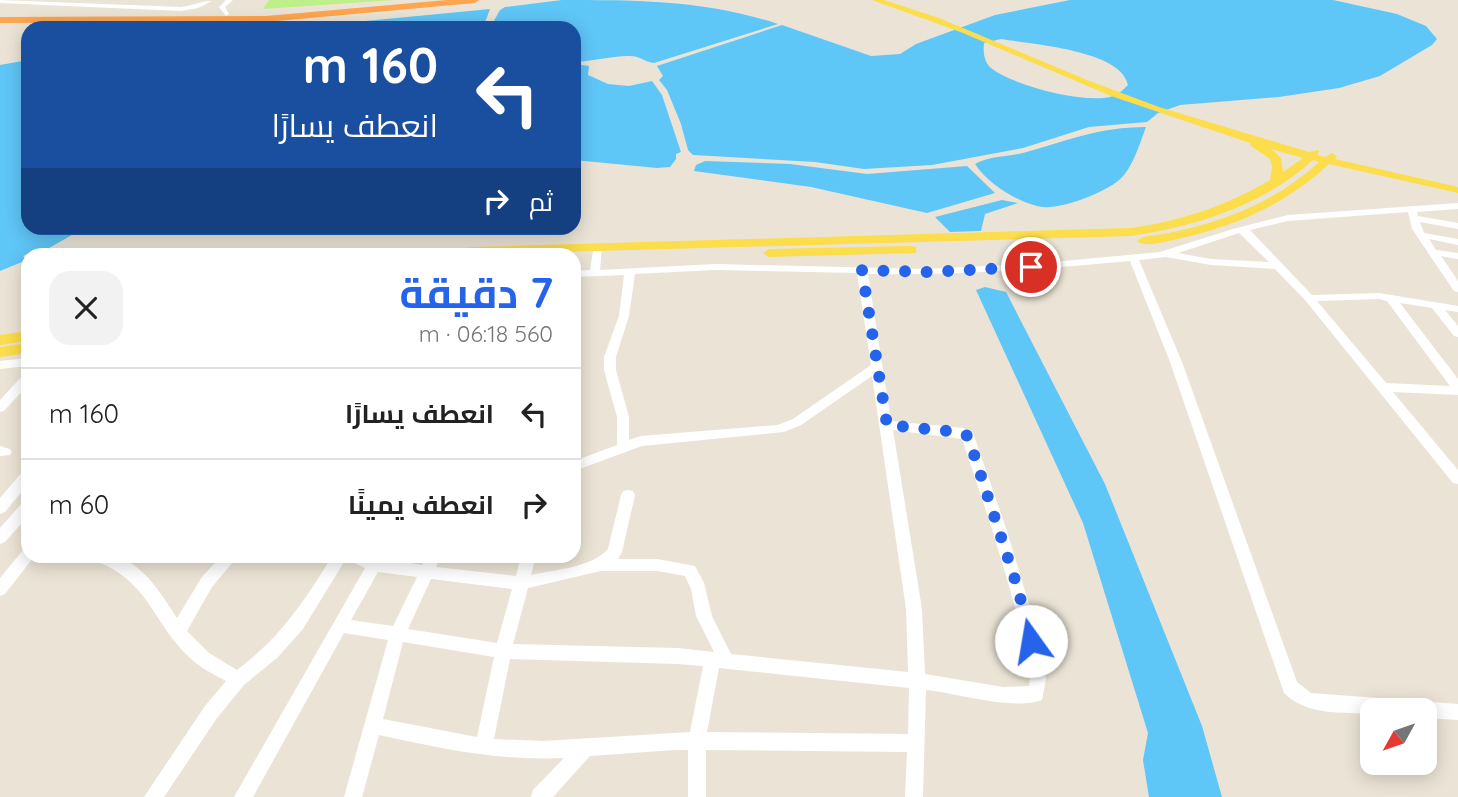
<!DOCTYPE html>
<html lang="ar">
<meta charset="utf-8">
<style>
:root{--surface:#fff;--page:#f2f2f2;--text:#222;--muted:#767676;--line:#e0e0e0;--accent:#2563eb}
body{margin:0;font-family:Quicksand,Cairo,sans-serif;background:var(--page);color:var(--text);direction:rtl;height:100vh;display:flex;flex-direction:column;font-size:26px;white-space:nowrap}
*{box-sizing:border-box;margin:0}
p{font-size:23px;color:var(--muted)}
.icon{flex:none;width:38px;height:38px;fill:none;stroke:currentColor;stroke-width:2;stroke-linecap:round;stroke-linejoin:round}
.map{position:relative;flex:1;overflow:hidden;direction:ltr}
.sheet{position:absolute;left:21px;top:248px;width:560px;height:315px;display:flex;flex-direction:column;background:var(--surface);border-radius:21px;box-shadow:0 4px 18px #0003;direction:rtl}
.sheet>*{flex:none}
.banner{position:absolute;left:21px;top:21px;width:560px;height:214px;border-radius:21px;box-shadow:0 4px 18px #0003;direction:rtl;background:#1a4fa0;color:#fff;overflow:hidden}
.needle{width:46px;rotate:230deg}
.buttons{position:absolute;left:1360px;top:698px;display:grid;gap:14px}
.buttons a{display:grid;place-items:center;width:77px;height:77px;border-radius:14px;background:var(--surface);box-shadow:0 4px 18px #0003;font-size:35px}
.pin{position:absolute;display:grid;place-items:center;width:60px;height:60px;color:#fff;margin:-30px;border:4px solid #fff;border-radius:50%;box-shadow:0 2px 7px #0007}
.me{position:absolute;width:77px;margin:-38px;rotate:347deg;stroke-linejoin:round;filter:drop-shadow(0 0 5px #0008)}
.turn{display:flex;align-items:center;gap:24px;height:147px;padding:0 28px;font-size:32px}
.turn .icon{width:91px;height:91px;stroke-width:2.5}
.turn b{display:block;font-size:49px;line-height:60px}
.then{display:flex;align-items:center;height:66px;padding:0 28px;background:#0003;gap:14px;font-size:26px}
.round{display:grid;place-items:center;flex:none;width:74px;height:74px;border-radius:21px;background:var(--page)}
.summary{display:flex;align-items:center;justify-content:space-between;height:119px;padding:0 28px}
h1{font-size:42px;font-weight:700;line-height:52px;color:var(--accent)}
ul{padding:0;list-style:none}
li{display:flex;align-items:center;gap:21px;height:91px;padding:0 28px;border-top:2px solid var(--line)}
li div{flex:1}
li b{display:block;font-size:26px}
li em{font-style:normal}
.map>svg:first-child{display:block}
</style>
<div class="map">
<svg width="1458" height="797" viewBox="0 0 1458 797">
<rect width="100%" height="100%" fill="#ebe4d6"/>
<path fill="#bdf088" d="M269 0H395L263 9Z"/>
<g fill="#5fc6f8" fill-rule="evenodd">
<path d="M562 0C637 0 705 0 778 24L654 63C647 62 643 59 637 57 623 53 591 62 574 62V28H490L500 10 505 7Z"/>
<path d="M1070 0H1333L1397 14 1426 26 1437 39 1432 45 1380 76 1339 88 1279 97 1180 105 1158 113 1147 122 1089 127 1023 148 932 165 864 169 815 162 693 155 688 150 681 124 667 90 659 80 663 76 657 66 782 25 871 56 900 54 916 44 995 15ZM1001 39C1030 44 1122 50 1128 85 1123 90 1118 95 1110 97 1082 103 1014 86 991 68 984 62 983 52 984 43Z"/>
<path d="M490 9 483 28H293Z"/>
<path d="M28 60V228H84L37 255 31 252 23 256 27 260 0 271V65Z"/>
<path d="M574 64 589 66 588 75 608 84 629 86 652 81 662 95 681 152 676 154V159L670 167 657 168 574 160Z"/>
<path d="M1146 127C1140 143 1132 170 1119 180 1104 193 1057 212 1037 206 1016 201 987 183 975 164 990 156 1007 157 1023 153 1066 141 1099 127 1146 127Z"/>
<path d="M705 161 790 164 867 174 967 166 995 193 927 213 811 187 694 171 696 165Z"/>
<path d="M1002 200 1018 203 985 214 981 231 950 232 935 217Z"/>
<path d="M985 287 1006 292 1105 484 1202 726 1222 797H1149L1143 760 1148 733 1083 523 976 290Z"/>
</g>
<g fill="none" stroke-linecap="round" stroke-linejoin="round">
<g fill="#fff" fill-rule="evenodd">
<path d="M0 0 181 7C190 6 205 0 212 1L198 8 181 11 0 3Z"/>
<path d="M226 0H233L225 7 229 14 226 16 219 7Z"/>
<path d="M1458 203V209L1417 212 1418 216 1458 223V229L1420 222 1424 233 1458 239V245L1429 239 1436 250 1458 253V259L1441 256 1458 281V292L1454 291 1412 229 1408 212 1288 221 1250 230 1312 295 1379 293 1458 306V312L1445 310 1458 326V337L1454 336 1432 308 1400 303 1458 379V395L1393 392 1458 470V484L1453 483 1305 300 1275 269 1211 265 1166 257 1139 260 1182 362 1297 682 1311 693 1458 704V720L1424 718V710H1372V714C1342 712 1307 716 1284 693L1170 362 1130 261C1042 269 956 276 868 274L891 421 963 428 973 433 1006 528 1032 614 1046 679 1042 700C1013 711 958 693 926 690L923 797H905L907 752 706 750V797H688V750H675L590 756 553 797H531L533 790 564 758C497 761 444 749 379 735L362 797H344L388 640 344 633 253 797H234L365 568 349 560 347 557 303 629 278 657 244 685 217 718 164 797H144L205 706 226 681C213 674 199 667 189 657 150 619 151 583 94 560L92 556C101 556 112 555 120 558 146 567 163 597 177 618L202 577 221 556H238L212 587 187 631 209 653 237 670C279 639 305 601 332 556H370L422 565 426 556H441L436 567 516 576 521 556H536L531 575C554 570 593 567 608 549L621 495 623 491 628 490 633 491 635 495 622 552 618 559H657L695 566 704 583 712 616 731 654 908 672 906 609 872 376 801 425 784 432 642 446 574 471V461L617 445V417L604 370V357L619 316 624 275 574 277V271L590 270 594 245 597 244 602 247 600 270 715 264 925 269 1031 264 1160 252 1233 229 1288 215ZM1239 233 1269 262 1211 259 1178 253ZM715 270 857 273 871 365 793 419 778 425 641 436 629 440V417L616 370V357L629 316 635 274ZM1379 299 1387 301 1450 386 1386 383 1317 301ZM893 430 962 439C983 501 1004 563 1020 627 1024 645 1032 667 1029 686L1003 687 925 674 922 609ZM601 571H657L685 576 691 589 696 616 714 652 677 648 513 644 528 588ZM378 572 417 577 393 626 351 620ZM431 579 512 589 497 643 408 629ZM403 642 494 657 477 737 383 719ZM510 659 677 664 703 666 690 732 543 741 494 739ZM719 668 909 688 908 734 707 732Z"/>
<path d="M28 358V366L0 369V361Z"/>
<path d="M28 373V385L4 411 0 412V400L24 374Z"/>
<path d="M0 446 10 449 12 452 10 455 0 456Z"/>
<path d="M28 470V484L5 512 0 514V498L23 471Z"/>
<path d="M28 500V516L5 542 0 544V528L23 502Z"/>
<path d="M28 548V556H34L33 558 5 594 0 596V578L23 550Z"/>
</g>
<g fill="#fcdd4b" fill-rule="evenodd">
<path d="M872 0H884L939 18 1087 80 1159 107 1309 152 1319 150 1318 155 1325 157 1332 153 1337 156 1335 159 1458 187V193L1329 164C1285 205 1232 228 1173 240 1163 242 1145 248 1137 241L1143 237C1208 228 1270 207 1319 162L1313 160C1264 205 1195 227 1131 236L420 256 426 252 474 247 1131 228C1181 221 1226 206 1270 180L1272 167 1270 159 1251 146 1250 143 1111 96 963 33ZM1271 149 1303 158 1283 172 1281 158Z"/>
<path d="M911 246 916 247V253L769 257 763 253 769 249Z"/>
<path d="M28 331V341L0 345V335Z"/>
<path d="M28 343V353L0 357V347Z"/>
</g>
<path fill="#ffa54e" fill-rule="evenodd" d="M447 0H479L475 3 266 22 0 23V17L266 16Z"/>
</g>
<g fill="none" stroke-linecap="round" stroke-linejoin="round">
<path stroke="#2563eb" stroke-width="12" stroke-dasharray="0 21.6" d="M1031 641 1018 589 968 436 959 432 887 425 862 270 925 272 1031 267"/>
</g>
</svg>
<div class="buttons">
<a><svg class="needle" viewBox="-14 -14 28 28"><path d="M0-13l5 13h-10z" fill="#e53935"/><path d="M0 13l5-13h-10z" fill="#767676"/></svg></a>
</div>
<div class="pin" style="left:1031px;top:267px;background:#d93025"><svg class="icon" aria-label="arrive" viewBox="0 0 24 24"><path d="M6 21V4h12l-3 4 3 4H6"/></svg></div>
<svg class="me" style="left:1031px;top:641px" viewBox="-20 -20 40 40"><circle r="19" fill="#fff"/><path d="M0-13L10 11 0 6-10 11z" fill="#2563eb"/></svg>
<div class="banner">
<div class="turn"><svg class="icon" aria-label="left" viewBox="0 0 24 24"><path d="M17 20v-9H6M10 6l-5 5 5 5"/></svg><div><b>160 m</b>انعطف يسارًا</div></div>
<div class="then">ثم<svg class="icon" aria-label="right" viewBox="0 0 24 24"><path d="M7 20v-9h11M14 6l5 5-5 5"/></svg></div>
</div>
<section class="sheet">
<div class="summary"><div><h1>7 دقيقة</h1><p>560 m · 06:18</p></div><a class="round"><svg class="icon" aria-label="close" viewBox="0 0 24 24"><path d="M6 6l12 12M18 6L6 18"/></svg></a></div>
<ul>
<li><svg class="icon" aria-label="left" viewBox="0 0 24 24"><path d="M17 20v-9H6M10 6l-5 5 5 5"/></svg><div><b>انعطف يسارًا</b></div><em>160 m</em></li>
<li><svg class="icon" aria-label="right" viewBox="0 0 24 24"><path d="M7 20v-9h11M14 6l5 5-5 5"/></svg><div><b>انعطف يمينًا</b></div><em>60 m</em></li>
</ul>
</section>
</div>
